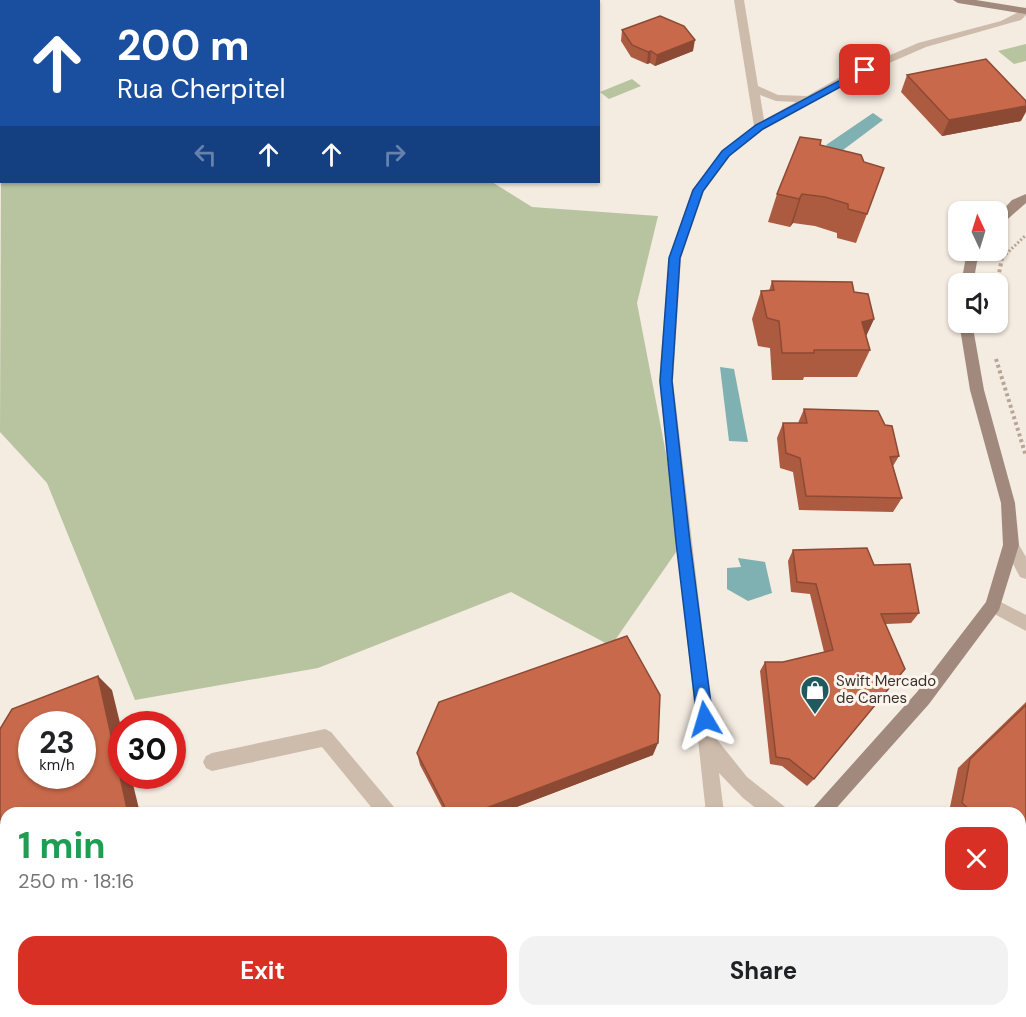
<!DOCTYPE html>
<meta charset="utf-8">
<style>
:root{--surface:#fff;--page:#f2f2f2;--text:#202124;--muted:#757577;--accent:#d93025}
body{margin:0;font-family:"DM Sans",sans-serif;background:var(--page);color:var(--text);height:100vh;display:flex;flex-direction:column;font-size:22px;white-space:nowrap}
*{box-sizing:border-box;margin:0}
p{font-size:20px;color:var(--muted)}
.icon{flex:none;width:33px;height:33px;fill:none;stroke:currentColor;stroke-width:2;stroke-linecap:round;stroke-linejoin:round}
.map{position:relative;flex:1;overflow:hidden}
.drawer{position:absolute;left:0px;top:807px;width:1026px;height:210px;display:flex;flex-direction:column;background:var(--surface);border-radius:18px 18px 0 0;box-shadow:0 2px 4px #0004}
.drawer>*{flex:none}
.guide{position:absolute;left:0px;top:0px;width:600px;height:183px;box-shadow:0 2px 4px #0004;background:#1a4fa0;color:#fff;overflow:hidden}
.needle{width:39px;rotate:356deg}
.tools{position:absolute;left:948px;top:201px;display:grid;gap:12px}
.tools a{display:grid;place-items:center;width:60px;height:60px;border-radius:12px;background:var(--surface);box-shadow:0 2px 4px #0004;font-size:30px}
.speed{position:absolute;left:18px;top:711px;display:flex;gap:12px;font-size:30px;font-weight:700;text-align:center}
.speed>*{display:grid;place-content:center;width:78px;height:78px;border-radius:50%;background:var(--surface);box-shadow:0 2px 4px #0004;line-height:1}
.speed small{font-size:15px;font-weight:400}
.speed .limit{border:9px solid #d22;background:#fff;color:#111}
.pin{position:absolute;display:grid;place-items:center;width:51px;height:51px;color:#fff;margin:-26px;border-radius:12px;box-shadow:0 3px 9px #0006}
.me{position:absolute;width:66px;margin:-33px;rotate:353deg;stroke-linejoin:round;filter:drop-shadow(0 0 4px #0008)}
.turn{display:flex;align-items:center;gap:21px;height:126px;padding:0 18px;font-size:27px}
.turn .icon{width:78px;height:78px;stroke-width:2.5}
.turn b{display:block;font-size:42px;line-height:51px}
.lanes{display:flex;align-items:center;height:57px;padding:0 18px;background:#0003;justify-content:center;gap:30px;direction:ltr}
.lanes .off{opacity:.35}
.round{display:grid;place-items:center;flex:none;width:63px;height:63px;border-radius:18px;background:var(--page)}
.headline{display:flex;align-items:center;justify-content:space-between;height:102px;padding:0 18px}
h1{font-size:36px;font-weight:700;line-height:45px;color:#1e9e55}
.primary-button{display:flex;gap:12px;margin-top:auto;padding:12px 18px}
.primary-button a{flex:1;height:69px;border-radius:18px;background:var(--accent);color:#fff;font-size:24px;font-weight:700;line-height:69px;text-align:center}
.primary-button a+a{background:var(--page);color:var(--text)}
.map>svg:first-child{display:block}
</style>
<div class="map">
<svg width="1026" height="1017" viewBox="0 0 1026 1017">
<rect width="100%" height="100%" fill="#f4ebe1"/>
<g fill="#b8c4a0">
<path d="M0 0H262L264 1 2 2 1 8Z"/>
<path d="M1026 44V61L1014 64 998 51Z"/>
<path d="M632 79 641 86 609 99 600 92Z"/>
<path d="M1 171 2 182H492L532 207 658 216 637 303 683 542 611 646 511 592 318 668 135 700 47 483 0 432Z"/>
</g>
<g fill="#7fb0b2">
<path d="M873 113 883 120 839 153 826 145Z"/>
<path d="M720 367 734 369 748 442 729 441Z"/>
<path d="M738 558 765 562 772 593 748 601 727 589V568L741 567Z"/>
</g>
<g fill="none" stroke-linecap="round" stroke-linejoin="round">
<path stroke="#b9a596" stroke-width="3" stroke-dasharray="2 2" stroke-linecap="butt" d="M1003 257 1026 235"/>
<g stroke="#b9a596" stroke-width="4" stroke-dasharray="3 3" stroke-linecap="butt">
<path d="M997 284 1002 258 1005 256"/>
<path d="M996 359 1026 456"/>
</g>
<g fill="#cdbbac" fill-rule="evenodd">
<path d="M325 729 331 732 394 807 397 813H376L322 747 212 771 206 768 203 762 206 756 212 753Z"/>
<path d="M477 1011H497L499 1017H479Z"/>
<path d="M523 1011H544L546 1017H525Z"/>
<path d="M603 1011H625L627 1017H605Z"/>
</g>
<g fill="#cdbbac" fill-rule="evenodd">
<path d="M734 0H744L758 86 778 95 807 96 842 76 918 43 1001 21 1026 8V15L1021 20 926 47 850 80 764 129 730 156 704 191 681 258 673 381 715 737 747 777 785 807 788 813H762L743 798 719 773 724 813H706L659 381 669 258 692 190 722 152 754 126ZM760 95 776 101 796 102 764 120Z"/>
<path d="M1011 538 1016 540 1026 557V579L1020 577 1003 545 1006 540Z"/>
<path d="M993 598 1026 615V631L987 610 985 605 987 600Z"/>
</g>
<g fill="#a18a7d" fill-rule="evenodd">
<path d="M953 0H976L1026 8V14L958 3Z"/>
<path d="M1026 194V203L1002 224 998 225V215L1012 200Z"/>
<path d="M972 250H984L977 262 973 284H961L965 262Z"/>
<path d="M959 322H972L984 390 1015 503 1019 545 999 610 929 704 832 813H811L814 807 917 692 986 602 1003 545 1001 503 970 390Z"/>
<path d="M657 1011H680L678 1017H655Z"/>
</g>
</g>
<g fill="#ac5a40">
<path d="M622 30 693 51 655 66 650 63 647 64 631 57 621 41Z"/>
<path d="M907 75 1021 121 942 136 901 92Z"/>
<path d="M820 145 867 214 856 243 837 238V233L815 226 793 223 790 227 768 222 777 194Z"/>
<path d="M772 281 854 292 874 319 866 336 870 350 857 377H804L803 380H772L770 348 758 346 752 319 761 291H769Z"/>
<path d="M804 409 899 456 893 466 902 498 893 512 799 510 793 472 780 468 777 438 783 423H798Z"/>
<path d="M793 550 874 565 919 613 911 623 886 624 814 779 807 786 782 766 770 764 760 671 765 662H783L824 652 810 594 791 592 788 561Z"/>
<path d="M1026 702V848H1020V813H951L949 812 958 768Z"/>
<path d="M417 753 653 755 501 813H445L420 765Z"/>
<path d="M804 1011H973V1017H801Z"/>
</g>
<g fill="#8c4a34">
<path d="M695 40 693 51 655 66 657 55Z"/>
<path d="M651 51 650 63 647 64 648 52Z"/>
<path d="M1026 106V112L1021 121 942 136 949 120Z"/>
<path d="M802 194 793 223 790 227 799 199Z"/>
<path d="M874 319 861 347 862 322Z"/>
<path d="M98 676 112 690 122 731V776H131L140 813H128Z"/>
<path d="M658 743 653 755 501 813H473Z"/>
<path d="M6 963V971L0 969V966Z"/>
<path d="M415 1011H420L418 1017H413Z"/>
</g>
<g fill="#c8694b" stroke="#8c4a34" stroke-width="1.5" fill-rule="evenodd">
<path d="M660 16 684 26 695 40 657 55 651 51 648 52 632 45 622 30Z"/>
<path d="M986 59 1026 101V106L949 120 907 75Z"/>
<path d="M800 137 821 140 820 145 861 155 864 162 884 168 867 214 848 209V204L825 197 802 194 799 199 777 194Z"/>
<path d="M772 281 852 282 854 292 868 294 874 319 862 322 870 350H814V353H782L779 321 767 318 761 291 774 290Z"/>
<path d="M804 409 878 411 885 425 892 426 899 456 890 457 902 498 806 496 800 458 786 453 783 423H807Z"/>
<path d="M867 548 874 565 910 564 919 613 881 614 905 669 814 779 789 759 776 757 765 662H783L833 650 816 584 797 582 793 550Z"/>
<path d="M627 636 660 695 658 743 473 813H448L417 753 439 702Z"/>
<path d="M98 676 128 813H6V963L0 966V729L12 709ZM32 724H82V776H32Z"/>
<path d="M1026 705V841L1020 840V813H974L962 803 970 759Z"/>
<path d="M137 1011H415L413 1017H139Z"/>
<path d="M815 1011H973V1017H811Z"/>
</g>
<path fill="#1a73e8" stroke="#114b97" stroke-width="1.5" d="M865 67 870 70 868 72 763 129 729 156 703 191 680 258 672 381 690 542 713 719 711 725 705 727 700 725 697 719 676 542 660 381 669 258 693 190 722 151 756 125Z"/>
<defs>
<g id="shop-pin" transform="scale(1.5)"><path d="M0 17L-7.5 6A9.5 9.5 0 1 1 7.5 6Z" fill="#1f5a5e" stroke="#fbf5ee"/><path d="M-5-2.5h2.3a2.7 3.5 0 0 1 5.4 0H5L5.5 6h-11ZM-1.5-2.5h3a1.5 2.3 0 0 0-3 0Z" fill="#fff"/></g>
</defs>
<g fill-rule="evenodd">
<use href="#shop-pin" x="815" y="690"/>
</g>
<g text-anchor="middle" stroke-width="6" stroke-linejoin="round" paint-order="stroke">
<g font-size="15" fill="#3b302b" stroke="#fbf5ee" text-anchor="start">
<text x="836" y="686">Swift Mercado<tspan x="836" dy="17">de Carnes</tspan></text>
</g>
</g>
</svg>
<div class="tools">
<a><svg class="needle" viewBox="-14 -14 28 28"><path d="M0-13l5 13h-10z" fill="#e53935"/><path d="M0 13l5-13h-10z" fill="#757577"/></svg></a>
<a><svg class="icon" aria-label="sound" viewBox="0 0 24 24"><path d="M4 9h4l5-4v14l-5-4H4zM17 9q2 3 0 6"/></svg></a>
</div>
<div class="speed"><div>23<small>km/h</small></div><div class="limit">30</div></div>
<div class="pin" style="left:865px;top:70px;background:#d93025"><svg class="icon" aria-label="arrive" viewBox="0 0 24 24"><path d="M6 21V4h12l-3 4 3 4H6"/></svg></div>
<svg class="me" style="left:705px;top:719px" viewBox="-20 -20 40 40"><path d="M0-17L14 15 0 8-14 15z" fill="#1a73e8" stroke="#fff" stroke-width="4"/></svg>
<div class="guide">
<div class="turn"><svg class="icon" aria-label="ahead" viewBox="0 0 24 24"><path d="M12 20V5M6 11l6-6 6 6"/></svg><div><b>200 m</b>Rua Cherpitel</div></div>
<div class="lanes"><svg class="icon off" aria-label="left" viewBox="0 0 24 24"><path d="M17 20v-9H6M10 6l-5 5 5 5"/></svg><svg class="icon" aria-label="ahead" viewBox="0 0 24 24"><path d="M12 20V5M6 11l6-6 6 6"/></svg><svg class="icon" aria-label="ahead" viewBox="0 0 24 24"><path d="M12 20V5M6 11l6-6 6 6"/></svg><svg class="icon off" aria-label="right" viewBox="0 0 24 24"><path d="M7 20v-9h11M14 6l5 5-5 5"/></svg></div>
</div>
<section class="drawer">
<div class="headline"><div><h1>1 min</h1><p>250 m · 18:16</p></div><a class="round" style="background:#d93025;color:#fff"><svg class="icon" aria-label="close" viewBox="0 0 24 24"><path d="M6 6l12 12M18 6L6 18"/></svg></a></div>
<div class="primary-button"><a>Exit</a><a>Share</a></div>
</section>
</div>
